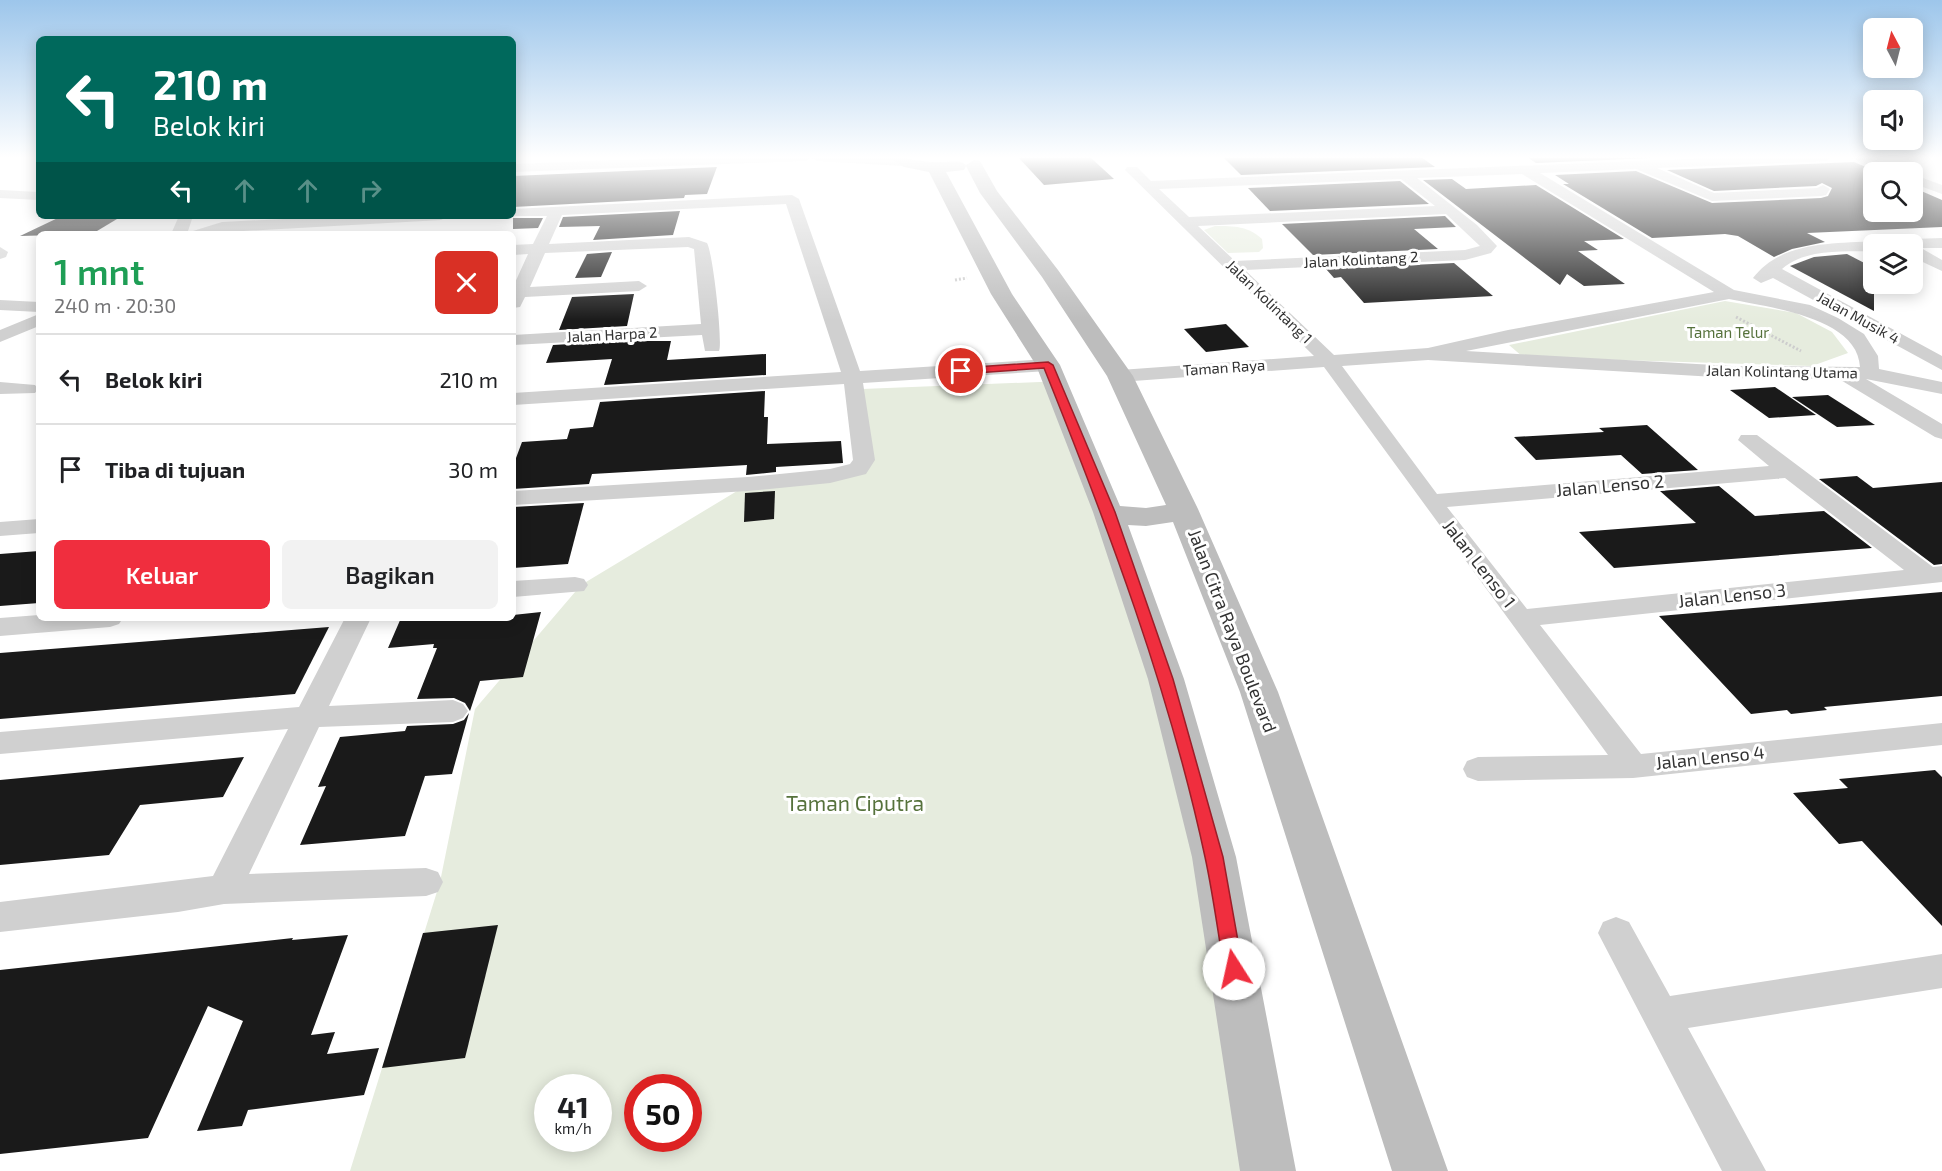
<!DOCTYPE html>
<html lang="id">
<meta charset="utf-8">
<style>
:root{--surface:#fff;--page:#f2f2f2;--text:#202124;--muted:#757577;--line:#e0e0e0;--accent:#f02e3e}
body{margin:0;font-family:"Exo 2",sans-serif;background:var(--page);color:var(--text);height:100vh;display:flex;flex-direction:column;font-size:22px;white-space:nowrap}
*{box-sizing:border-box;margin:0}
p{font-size:20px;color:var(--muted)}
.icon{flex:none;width:33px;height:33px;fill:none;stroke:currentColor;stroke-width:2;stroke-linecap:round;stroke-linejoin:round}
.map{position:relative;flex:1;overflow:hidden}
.panel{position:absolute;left:36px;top:231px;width:480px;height:390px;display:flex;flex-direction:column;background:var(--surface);border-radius:9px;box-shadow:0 3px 15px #0003}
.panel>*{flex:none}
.hud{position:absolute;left:36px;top:36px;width:480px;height:183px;border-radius:9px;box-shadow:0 3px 15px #0003;background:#00695c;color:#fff;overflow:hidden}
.needle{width:39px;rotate:353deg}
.buttons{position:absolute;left:1863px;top:18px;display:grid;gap:12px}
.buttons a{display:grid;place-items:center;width:60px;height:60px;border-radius:9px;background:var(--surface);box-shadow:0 3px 15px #0003;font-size:30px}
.speed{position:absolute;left:534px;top:1074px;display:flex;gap:12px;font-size:30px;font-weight:700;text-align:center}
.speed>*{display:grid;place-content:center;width:78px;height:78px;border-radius:50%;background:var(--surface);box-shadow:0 3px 15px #0003;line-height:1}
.speed small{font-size:15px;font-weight:400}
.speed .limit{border:9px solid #d22;background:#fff;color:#111}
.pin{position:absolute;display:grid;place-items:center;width:51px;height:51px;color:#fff;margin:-26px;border:3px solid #fff;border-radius:50%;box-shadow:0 2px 6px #0007}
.me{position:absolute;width:66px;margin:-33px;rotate:350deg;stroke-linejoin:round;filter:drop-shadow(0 0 4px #0008)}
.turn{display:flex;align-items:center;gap:21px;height:126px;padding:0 18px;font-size:27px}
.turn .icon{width:78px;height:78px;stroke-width:2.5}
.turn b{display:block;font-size:42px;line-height:51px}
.lanes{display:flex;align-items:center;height:57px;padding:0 18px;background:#0003;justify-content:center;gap:30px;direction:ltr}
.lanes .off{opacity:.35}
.round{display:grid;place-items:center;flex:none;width:63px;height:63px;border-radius:9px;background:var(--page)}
.overview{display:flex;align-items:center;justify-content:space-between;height:102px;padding:0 18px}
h1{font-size:36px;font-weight:600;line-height:45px;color:#1e9e55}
.button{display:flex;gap:12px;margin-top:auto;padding:12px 18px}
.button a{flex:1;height:69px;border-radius:9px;background:var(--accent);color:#fff;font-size:24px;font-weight:600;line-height:69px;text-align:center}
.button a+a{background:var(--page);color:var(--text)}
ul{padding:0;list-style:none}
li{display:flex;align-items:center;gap:18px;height:90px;padding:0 18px;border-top:2px solid var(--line)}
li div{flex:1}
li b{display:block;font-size:22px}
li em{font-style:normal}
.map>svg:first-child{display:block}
</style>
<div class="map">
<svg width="1942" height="1171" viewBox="0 0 1942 1171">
<rect width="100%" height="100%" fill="#fff"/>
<g fill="#e6ecde" fill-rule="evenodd">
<path d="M1215 226C1234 226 1248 226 1262 239L1263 248 1259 252 1228 253 1204 230Z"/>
<path d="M1725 301 1796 313 1832 332 1848 353 1812 366 1523 357 1509 345Z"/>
<path d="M1064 381 1111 516 1268 1171H350L440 882 475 709 581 585 747 485 830 475 866 461 862 389ZM548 1088H598V1138H548ZM638 1088H688V1138H638Z"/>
</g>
<g fill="#1a1a1a">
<path d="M1018 157H1090L1114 179 1044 185Z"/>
<path d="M1223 157H1421L1435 167 1241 175Z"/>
<path d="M1527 157H1673L1536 163Z"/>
<path d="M1854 162 1878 172H1874V212H1912V187L1942 200V227L1807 233 1825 242 1792 249 1774 257 1738 236 1725 234 1652 238 1563 184H1569L1555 175 1636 171 1712 203 1821 198 1828 196 1832 188 1822 183 1816 186 1714 191 1667 170Z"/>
<path d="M717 167 707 194 685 195 684 198 513 207V176Z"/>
<path d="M1452 179 1466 189 1536 185 1624 239 1584 241 1598 250 1578 251 1625 284 1584 286 1567 274 1560 285 1423 180Z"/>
<path d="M1400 181 1429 204 1270 211 1248 188Z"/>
<path d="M680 211 673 235 593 240 600 226 559 227 563 217Z"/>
<path d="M62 216H122L92 234 20 236Z"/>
<path d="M1445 216 1456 227 1414 229 1438 249 1313 255 1282 224Z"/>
<path d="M513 218H543L538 228 513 229Z"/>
<path d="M612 252 601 277 575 278 587 254Z"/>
<path d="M1847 254 1874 268V311L1790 266 1814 257Z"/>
<path d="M1454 263 1493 296 1364 303 1341 277 1334 278 1326 269Z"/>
<path d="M634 294 627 326 559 330 572 297Z"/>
<path d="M1226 324 1249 347 1206 352 1184 329Z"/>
<path d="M623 341H671L667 360 766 354V375L604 385 612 359 546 363 553 345Z"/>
<path d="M1775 387 1816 415 1769 418 1730 390Z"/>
<path d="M765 391 764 417H768L767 444 841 441 843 463 776 467V472L746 475 747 465 592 474 589 484 513 489V466L522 442 567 439 570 429 593 427 600 402Z"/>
<path d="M1828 395 1875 425 1837 427 1792 397Z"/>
<path d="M1647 425 1698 470 1642 474 1621 455 1536 460 1514 437 1604 432 1599 428Z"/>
<path d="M1857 476 1873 488 1942 482V564L1934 565 1819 479Z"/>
<path d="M1719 486 1755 516 1824 511 1872 548 1614 568 1579 532 1696 523 1660 491Z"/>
<path d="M775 491 774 519 744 522 745 493Z"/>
<path d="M584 503 568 564 513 568V507Z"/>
<path d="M39 551V603L0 606V554Z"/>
<path d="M1942 592V696L1824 707 1827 710 1791 714 1787 710 1751 714 1659 616Z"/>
<path d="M541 612 523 677 480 681 470 711 465 703 454 698 417 699 437 648H433L434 644 388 648 401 618H513V615Z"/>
<path d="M329 627 295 694 0 719V653Z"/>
<path d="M469 713 452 774 425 776 405 836 300 845 326 786 318 787 340 737 405 731 407 726 453 724 464 720Z"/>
<path d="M244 757 223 797 140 805 109 855 0 865V780Z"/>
<path d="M1935 770 1942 777V926L1862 841 1839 844 1793 793 1848 788 1839 779Z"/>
<path d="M498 925 465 1058 382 1068 423 933Z"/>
<path d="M348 935 311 1035 335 1032 327 1054 379 1048 364 1095 248 1110 242 1126 197 1131 243 1021 208 1006 148 1138 0 1154V970L293 938 292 940Z"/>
</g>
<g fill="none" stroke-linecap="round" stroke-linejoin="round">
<g stroke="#cdcdcd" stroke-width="3" stroke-dasharray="2 2" stroke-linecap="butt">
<path d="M955 280 967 278"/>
<path d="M1736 317 1801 351"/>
</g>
<g fill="#d0d0d0" fill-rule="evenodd">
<path d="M703 157H883L903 158 910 162 903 166 817 161 811 158 805 161 513 172V164Z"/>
<path d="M1734 157H1832L1826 161 1657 168 1714 193 1817 188 1823 185 1830 189 1826 195 1821 196 1712 201 1636 169 1540 173 1734 290 1810 305 1838 318 1864 334 1878 356 1879 369 1942 382V394L1866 379 1942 424V439L1935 437 1839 379 1732 378 1428 360 1342 366 1437 494 1769 466 1738 440 1741 435H1757L1933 567 1942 566V582L1540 625 1641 754 1942 723V745L1633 778 1478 781 1467 777 1463 769 1467 761 1478 757 1608 755 1324 367 1120 382 1113 380 1110 376 1113 372 1120 370 1314 356 1125 170 1127 167H1137L1151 181ZM1522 174 1714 292 1508 330 1428 348 1334 355 1245 270 1465 260 1491 253 1497 246 1477 225 1417 178ZM1401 179 1435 206 1189 217 1159 189ZM1446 214 1480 246 1465 250 1235 261 1198 226ZM1729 299C1767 307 1858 317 1860 367L1732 366 1466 351ZM1785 478 1904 570 1527 609 1447 507Z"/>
<path d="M1849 157H1867L1906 172H1887Z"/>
<path d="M1912 174 1942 185V194L1912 183Z"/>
<path d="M0 190 39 192V200L0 198Z"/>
<path d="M792 195 799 199 860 371 1048 359 1058 365 1048 371 863 383 875 460 866 474 830 483 748 491 513 505V491L748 477 830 469 850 464 853 460 844 384 513 405V393L841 372 786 204 562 215 549 244 689 237 707 243C713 253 723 344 719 351H705L702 335 513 345V335L701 324 694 249 688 247 545 253 530 287 639 281 647 286 639 291 525 297 520 307 513 308V287L528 254 513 255V245L533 244 547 216H508H513V209Z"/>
<path d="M179 216H193L187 234H171Z"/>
<path d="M344 216H448L441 220 190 234 193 231 222 222Z"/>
<path d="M1942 238V248H1921L1942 260V271L1912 257V244H1904L1912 239Z"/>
<path d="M1874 241 1881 244H1874V251C1844 252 1806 248 1782 269L1942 356V370L1773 278 1761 283 1753 278C1781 241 1832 244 1874 241Z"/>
<path d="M0 247 8 252 6 257 0 259Z"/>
<path d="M0 300 39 302V312L0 310Z"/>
<path d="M39 314V326L0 342V330Z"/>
<path d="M0 382 35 385 38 389 35 393 0 394Z"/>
<path d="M39 519V533L0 536V522Z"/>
<path d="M575 577 584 579 588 585 584 591 513 597V581Z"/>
<path d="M39 615V618H123L119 624 110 627 0 636V618Z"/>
<path d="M345 618H371L329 706 453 700 463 704 468 711 463 718 453 722 319 727 249 874 426 868 438 872 443 882 438 892 426 896 224 904 178 912 0 932V902L213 876 288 729 0 754V732L299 707Z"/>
<path d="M1616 917 1629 922 1670 996 1942 954V988L1688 1028 1766 1171H1722L1598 933 1603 922Z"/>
</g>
<path fill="#bdbdbd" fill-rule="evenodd" d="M888 157C906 157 923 163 942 162 951 162 959 159 966 165L974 160 980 161 997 191 1058 270 1133 376 1198 509 1278 692 1448 1171H1392L1240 692 1173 522 1146 526 1128 525 1184 679 1236 857 1296 1171H1240L1192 857 1148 679 1093 512 1036 365 991 294 929 172 904 167ZM966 166 980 193 1042 277 1107 376 1166 505 1146 508 1120 506 1060 365 1012 294 946 172 964 170Z"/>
</g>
<linearGradient id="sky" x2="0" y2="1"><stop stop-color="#9dc6eb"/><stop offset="0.49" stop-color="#fff"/><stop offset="1" stop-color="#fff" stop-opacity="0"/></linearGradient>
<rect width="1942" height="321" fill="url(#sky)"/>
<path fill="#f02e3e" stroke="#9c1e28" stroke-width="1.5" d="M1048 362 1053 365 1115 512 1173 679 1223 857 1243 969 1241 975 1234 978 1227 975 1224 969C1218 932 1213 894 1205 857 1169 689 1108 527 1044 368L961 374 956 371 961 368Z"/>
<g text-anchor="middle" stroke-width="6" stroke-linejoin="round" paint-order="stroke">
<g font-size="15" fill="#333" stroke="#fff">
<text transform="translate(1361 260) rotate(-3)" y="5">Jalan Kolintang 2</text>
<text transform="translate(1269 302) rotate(44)" y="5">Jalan Kolintang 1</text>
<text transform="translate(1858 318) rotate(29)" y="5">Jalan Musik 4</text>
<text transform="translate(612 335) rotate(-3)" y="5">Jalan Harpa 2</text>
<text transform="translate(1224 368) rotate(-4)" y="5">Taman Raya</text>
<text transform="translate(1782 372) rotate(1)" y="5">Jalan Kolintang Utama</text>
</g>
<g font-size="15" fill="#56723c" stroke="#fff">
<text x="1728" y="338">Taman Telur</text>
</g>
<g font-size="18" fill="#333" stroke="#fff">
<text transform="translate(1610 486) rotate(-5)" y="6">Jalan Lenso 2</text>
<text transform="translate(1479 564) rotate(52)" y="6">Jalan Lenso 1</text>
<text transform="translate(1732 596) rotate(-6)" y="6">Jalan Lenso 3</text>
<text transform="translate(1232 631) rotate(69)" y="6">Jalan Citra Raya Boulevard</text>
<text transform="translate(1710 758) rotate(-6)" y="6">Jalan Lenso 4</text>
</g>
<g font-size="21" fill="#56723c" stroke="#fff">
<text x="855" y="811">Taman Ciputra</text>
</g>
</g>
</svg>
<div class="buttons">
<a><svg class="needle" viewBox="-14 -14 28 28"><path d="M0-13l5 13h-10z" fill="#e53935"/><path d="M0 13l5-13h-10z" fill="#757577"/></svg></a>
<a><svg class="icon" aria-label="sound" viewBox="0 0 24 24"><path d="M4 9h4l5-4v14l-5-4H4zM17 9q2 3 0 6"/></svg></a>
<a><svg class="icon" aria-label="search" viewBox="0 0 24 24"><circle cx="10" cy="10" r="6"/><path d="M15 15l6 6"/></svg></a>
<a><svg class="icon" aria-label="layers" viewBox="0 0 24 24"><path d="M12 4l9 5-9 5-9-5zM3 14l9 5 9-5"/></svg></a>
</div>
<div class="speed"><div>41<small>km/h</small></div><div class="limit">50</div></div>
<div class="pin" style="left:961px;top:371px;background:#d93025"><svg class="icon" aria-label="arrive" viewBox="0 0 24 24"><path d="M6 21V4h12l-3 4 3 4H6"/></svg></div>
<svg class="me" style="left:1234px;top:969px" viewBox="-20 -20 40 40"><circle r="19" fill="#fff"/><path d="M0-13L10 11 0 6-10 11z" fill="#f02e3e"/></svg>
<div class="hud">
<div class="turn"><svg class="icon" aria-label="left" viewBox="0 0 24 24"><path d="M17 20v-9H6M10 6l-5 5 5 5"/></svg><div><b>210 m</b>Belok kiri</div></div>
<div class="lanes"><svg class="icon" aria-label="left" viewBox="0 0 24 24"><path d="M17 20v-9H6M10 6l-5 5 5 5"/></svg><svg class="icon off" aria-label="ahead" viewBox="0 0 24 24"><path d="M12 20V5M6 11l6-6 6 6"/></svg><svg class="icon off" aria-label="ahead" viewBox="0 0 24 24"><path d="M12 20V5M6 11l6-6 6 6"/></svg><svg class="icon off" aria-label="right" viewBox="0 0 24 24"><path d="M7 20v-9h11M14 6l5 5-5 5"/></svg></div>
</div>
<section class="panel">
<div class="overview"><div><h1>1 mnt</h1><p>240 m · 20:30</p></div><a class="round" style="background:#d93025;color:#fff"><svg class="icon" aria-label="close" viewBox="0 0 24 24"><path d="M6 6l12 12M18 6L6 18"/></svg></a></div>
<ul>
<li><svg class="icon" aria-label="left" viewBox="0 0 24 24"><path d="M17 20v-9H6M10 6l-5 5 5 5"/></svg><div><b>Belok kiri</b></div><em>210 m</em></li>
<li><svg class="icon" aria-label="arrive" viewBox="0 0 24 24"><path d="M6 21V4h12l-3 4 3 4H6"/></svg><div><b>Tiba di tujuan</b></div><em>30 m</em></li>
</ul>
<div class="button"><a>Keluar</a><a>Bagikan</a></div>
</section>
</div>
